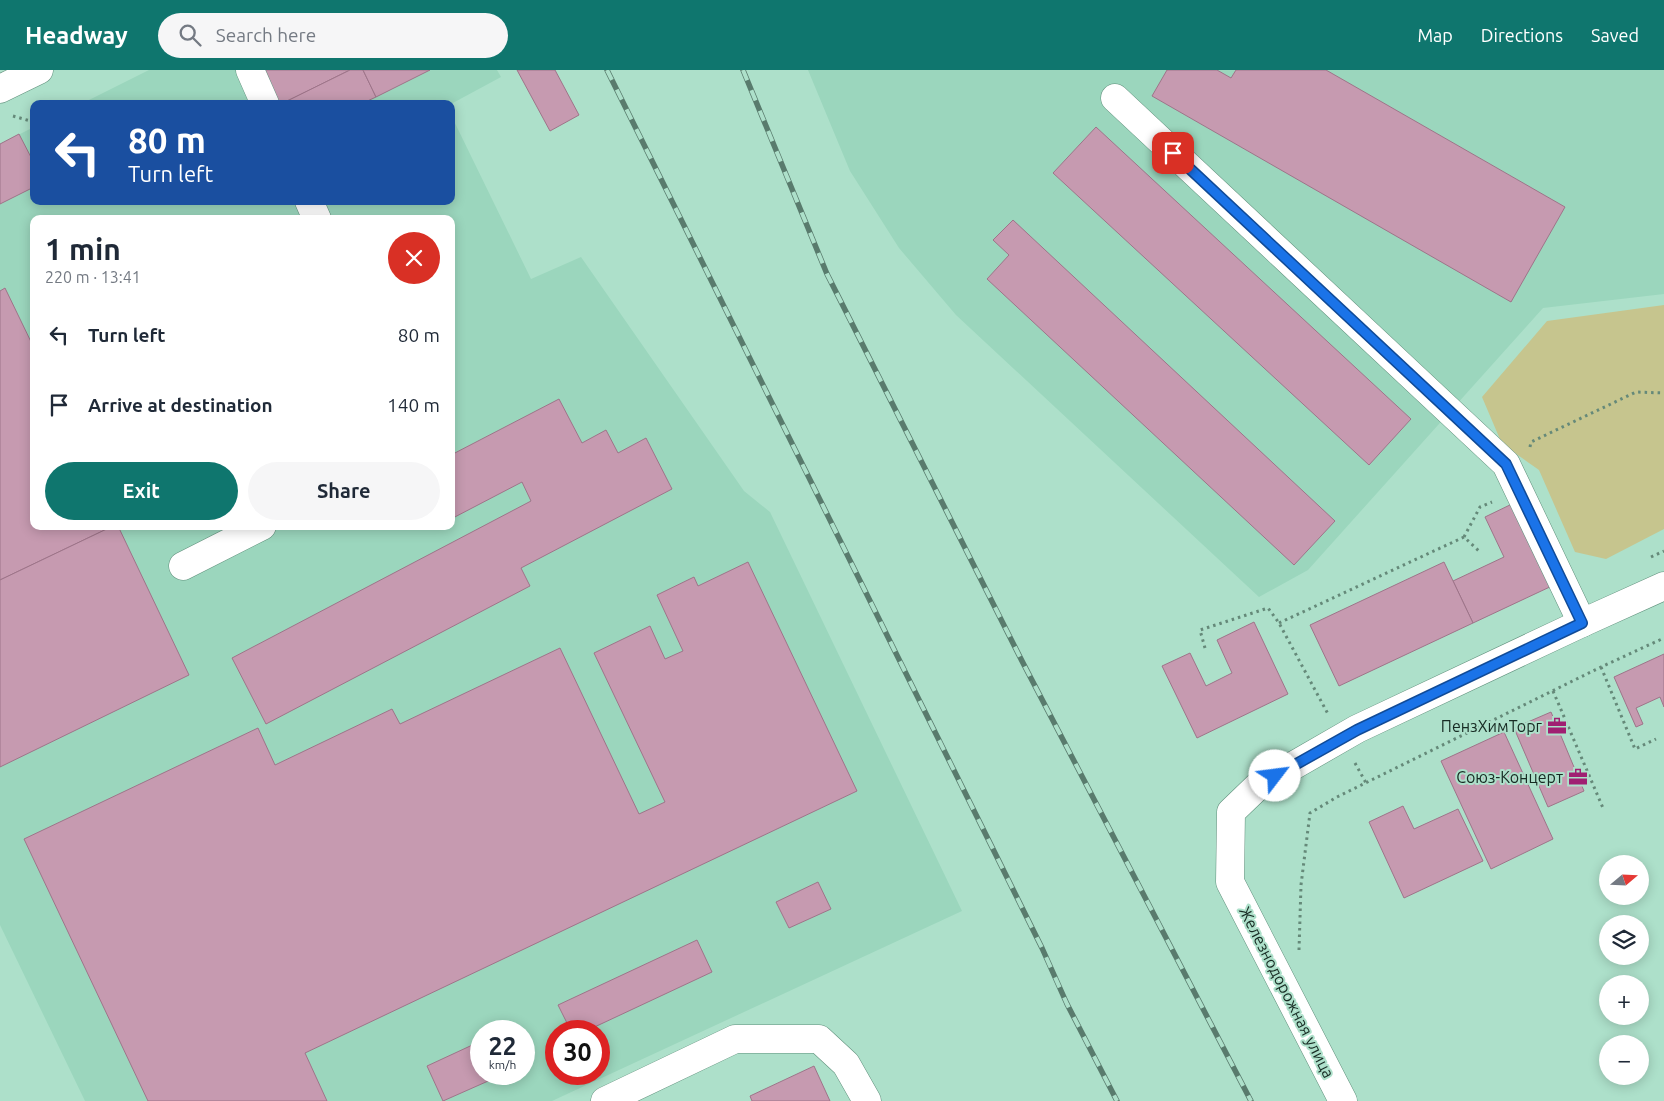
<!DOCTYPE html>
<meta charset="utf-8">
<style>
:root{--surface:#fff;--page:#f6f6f7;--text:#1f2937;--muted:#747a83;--accent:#0f766e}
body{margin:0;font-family:Ubuntu,sans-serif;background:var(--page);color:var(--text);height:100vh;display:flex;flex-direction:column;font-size:19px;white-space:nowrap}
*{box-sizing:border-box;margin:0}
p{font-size:16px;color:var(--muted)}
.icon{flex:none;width:28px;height:28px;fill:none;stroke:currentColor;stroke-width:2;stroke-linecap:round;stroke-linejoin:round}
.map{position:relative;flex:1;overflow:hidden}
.panel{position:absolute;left:30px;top:145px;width:425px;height:315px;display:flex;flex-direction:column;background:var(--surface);border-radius:10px;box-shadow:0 2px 12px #0003}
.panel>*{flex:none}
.top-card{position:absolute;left:30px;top:30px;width:425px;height:105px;border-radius:10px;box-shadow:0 2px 12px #0003;background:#1a4fa0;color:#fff;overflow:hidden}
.needle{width:32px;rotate:71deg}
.buttons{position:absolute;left:1599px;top:785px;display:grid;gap:10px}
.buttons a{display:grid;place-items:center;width:50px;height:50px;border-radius:50%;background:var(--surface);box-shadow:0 2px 12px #0003;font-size:25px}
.speed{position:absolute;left:470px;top:950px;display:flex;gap:10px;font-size:25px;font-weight:700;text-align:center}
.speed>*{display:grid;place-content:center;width:65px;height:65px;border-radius:50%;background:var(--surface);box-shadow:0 2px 12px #0003;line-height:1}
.speed small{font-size:12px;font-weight:400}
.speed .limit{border:8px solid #d22;background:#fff;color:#111}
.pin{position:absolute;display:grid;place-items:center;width:42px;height:42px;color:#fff;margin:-21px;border-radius:10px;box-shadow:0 2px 8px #0006}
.me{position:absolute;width:55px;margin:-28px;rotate:60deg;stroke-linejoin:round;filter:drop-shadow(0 0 4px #0008)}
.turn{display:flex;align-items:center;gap:18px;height:105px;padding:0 15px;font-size:22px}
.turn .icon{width:65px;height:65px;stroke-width:2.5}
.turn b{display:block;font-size:35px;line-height:42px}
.round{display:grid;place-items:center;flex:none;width:52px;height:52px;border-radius:26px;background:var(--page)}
.headline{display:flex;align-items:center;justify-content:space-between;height:85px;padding:0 15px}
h1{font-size:30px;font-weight:700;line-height:38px}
.action{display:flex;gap:10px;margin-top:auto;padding:10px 15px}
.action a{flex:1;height:58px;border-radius:30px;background:var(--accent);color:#fff;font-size:20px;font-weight:700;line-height:58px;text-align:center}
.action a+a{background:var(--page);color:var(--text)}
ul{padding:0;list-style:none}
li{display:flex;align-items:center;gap:15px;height:70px;padding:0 15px}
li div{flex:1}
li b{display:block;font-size:19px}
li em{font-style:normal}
header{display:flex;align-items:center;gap:30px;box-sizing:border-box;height:70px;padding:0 25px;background:var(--accent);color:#fff}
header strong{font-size:24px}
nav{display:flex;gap:28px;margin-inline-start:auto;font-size:18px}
.search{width:350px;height:45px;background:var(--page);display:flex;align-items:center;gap:12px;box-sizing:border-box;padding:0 18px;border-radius:28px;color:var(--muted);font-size:19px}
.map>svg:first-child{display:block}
</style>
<header>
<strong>Headway</strong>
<div class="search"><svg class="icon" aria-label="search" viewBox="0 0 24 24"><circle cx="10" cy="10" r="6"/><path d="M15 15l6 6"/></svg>Search here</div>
<nav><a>Map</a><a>Directions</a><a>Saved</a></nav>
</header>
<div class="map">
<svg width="1664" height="1031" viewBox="0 0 1664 1031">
<rect width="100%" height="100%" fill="#ade0ca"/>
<g fill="#9bd6bd" fill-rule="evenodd">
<path d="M149 0H497L501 7 451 34H81Z"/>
<path d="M808 0H1664V224L1543 238 1308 500 1259 527 956 245 899 178 850 101Z"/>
<path d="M451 45 531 209 581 187 744 421 770 442 962 841 552 1031H85L0 855V74L34 57V131H451ZM34 149H451V456H34ZM481 961H524V1004H481ZM556 961H599V1004H556Z"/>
</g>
<path fill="#c6c58e" d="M1664 235V459L1606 489 1575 482 1539 400 1502 374 1482 327 1547 251Z"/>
<g fill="#c69ab0" stroke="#9e7489">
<path d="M254 0H350L281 34H271Z"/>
<path d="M350 0H363L376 27 361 34H281Z"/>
<path d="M363 0H430L376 27Z"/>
<path d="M517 0H555L579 45 550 61Z"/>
<path d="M1167 0H1217L1231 8 1236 0H1326L1565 137 1511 232 1152 26Z"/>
<path d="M1096 57 1411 349 1369 395 1053 103Z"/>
<path d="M19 64 34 93V117L0 134V74Z"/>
<path d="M1013 150 1335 451 1294 495 987 209 1009 185 993 170Z"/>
<path d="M5 218 34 278V456H113L0 510V221Z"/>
<path d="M559 329 582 373 606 360 618 383 646 368 672 419 521 498 530 516 266 654 232 588 531 431 522 412 451 449V385Z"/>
<path d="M1514 433 1554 515 1473 553 1453 511 1504 487 1485 447Z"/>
<path d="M113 456H118L189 605 0 697V510Z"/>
<path d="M748 492 857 721 305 983 327 1031H148L24 769 258 658 275 695 392 639 400 654 560 578 639 744 665 732 594 583 650 556 665 589 683 581 657 525 694 507 698 516Z"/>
<path d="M1444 492 1473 553 1339 616 1310 555Z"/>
<path d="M1254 552 1288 624 1197 668 1162 596 1190 583 1206 616 1232 603 1217 570Z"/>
<path d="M1664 584V637L1660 627 1636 638 1643 654 1636 657 1614 607Z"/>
<path d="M1551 642 1584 721 1548 737 1514 658Z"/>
<path d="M1504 662 1553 769 1491 799 1441 691Z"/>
<path d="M1403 736 1414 759 1458 739 1483 791 1404 828 1369 752Z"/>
<path d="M818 812 831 839 789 858 776 832Z"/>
<path d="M697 870 712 902 586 961H571L558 935Z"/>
<path d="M516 956 518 961H503Z"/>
<path d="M481 971V1004H504L443 1031 427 996Z"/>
<path d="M524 973 532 991 524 994Z"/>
<path d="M814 996 830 1031H752L750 1026Z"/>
</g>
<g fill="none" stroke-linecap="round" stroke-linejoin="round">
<g stroke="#60907c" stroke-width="29">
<g id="minor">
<path d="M250 0 265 34"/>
<path d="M0 19 39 0"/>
<path d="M1115 28 1506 394 1582 553"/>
<path d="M309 131 317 149"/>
<path d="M183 496 262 456"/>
<path d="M605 1031 735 969H819L846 994 867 1031"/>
<path d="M1343 1031 1230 812 1231 742 1258 716 1357 659 1582 553 1664 516"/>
</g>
</g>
<g stroke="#658979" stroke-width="3" stroke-dasharray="2.5 4" stroke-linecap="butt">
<path d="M13 46 34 52"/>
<path d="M1530 377 1531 372 1636 322 1664 323"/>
<path d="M1464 467 1480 437 1492 432"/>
<path d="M1651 487 1664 481"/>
<path d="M1279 553 1464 467 1480 482"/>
<path d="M1205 578 1200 560 1268 538 1279 553 1328 644"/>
<path d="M1601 597 1635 679 1656 669"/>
<path d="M1553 621 1603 738"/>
<path d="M1355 693 1366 713"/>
<path d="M1299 880 1301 815 1310 743 1337 727 1601 597 1664 568"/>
</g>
<use href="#minor" stroke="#fff" stroke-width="28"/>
<g stroke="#597b6d" stroke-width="5.5">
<g id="rail">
<path d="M607 0 1042 878 1067 934 1117 1031"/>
<path d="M743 0 827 204 1022 591 1251 1031"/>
</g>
</g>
<use href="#rail" stroke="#ade0ca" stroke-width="4" stroke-dasharray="11" stroke-linecap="butt"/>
</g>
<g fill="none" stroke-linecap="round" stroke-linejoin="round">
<g stroke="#114b97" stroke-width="12">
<path id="route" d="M1173 83 1506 394 1582 553 1357 660 1275 706"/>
</g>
<use href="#route" stroke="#1a73e8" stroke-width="9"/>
</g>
<defs>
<g id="office-bare" transform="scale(1.5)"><path d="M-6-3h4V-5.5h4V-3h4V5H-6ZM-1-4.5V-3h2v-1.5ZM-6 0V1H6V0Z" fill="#a02072" stroke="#ade0ca" stroke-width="2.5" paint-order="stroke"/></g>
</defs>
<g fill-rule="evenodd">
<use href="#office-bare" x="1557" y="656"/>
<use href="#office-bare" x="1578" y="707"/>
</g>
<g text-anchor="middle" stroke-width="4" stroke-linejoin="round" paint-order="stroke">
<g font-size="16" fill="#172b23" stroke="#ade0ca" text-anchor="end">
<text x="1542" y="662">ПензХимТорг</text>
<text x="1563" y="713">Союз-Концерт</text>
</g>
<g font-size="16" fill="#172b23" stroke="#ade0ca">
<text transform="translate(1287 922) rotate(63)" y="6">Железнодорожная улица</text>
</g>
</g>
</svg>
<div class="buttons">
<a><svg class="needle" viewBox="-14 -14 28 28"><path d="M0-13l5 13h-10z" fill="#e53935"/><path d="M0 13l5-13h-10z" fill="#747a83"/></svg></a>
<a><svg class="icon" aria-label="layers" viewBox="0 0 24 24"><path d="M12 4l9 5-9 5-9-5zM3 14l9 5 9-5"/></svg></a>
<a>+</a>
<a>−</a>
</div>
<div class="speed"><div>22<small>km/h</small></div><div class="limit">30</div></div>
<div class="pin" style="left:1173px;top:83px;background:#d93025"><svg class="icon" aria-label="arrive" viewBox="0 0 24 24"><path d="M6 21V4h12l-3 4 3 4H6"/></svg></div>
<svg class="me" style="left:1275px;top:706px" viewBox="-20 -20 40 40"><circle r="19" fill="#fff"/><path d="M0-13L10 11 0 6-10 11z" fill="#1a73e8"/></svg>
<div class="top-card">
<div class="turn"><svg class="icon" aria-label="left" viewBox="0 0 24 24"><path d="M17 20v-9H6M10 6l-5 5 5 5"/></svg><div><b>80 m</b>Turn left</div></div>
</div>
<section class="panel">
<div class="headline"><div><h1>1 min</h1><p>220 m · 13:41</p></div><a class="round" style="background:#d93025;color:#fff"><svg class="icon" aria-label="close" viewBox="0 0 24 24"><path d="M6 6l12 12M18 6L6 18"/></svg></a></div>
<ul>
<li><svg class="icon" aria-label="left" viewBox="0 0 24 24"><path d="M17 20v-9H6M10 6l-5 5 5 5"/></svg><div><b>Turn left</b></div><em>80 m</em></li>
<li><svg class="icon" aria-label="arrive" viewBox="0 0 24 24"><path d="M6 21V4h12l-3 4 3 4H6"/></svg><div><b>Arrive at destination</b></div><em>140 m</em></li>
</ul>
<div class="action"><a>Exit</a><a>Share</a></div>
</section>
</div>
